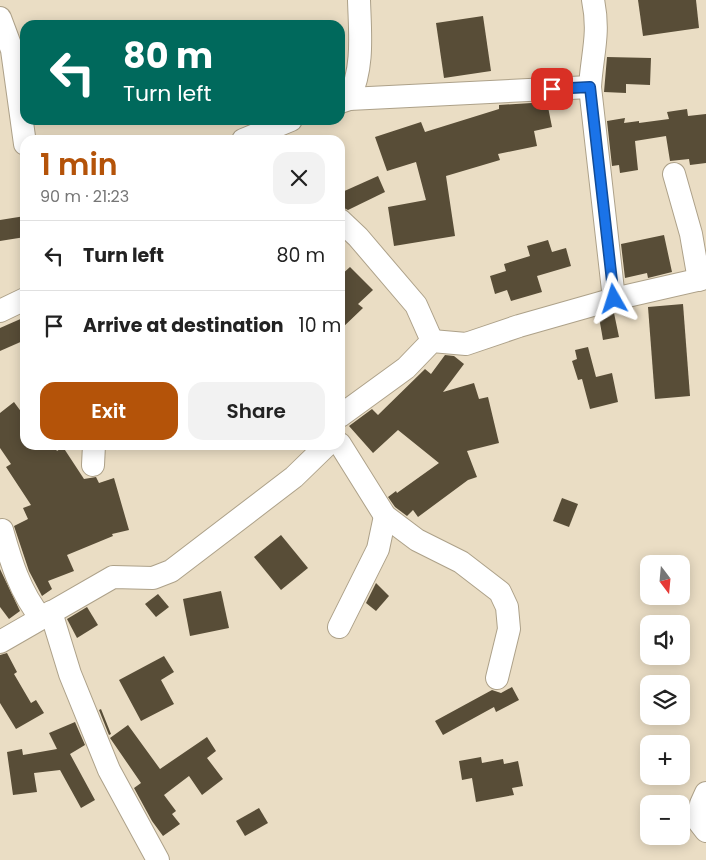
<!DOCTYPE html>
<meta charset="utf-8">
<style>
:root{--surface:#fff;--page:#f2f2f2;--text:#222;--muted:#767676;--line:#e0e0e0;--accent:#b45309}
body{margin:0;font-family:Poppins,sans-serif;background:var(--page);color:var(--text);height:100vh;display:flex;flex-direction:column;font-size:19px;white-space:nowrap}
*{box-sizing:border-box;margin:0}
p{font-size:16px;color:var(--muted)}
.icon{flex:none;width:28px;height:28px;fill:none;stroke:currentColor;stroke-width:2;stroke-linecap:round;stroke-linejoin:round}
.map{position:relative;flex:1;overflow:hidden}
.side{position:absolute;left:20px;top:135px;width:325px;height:315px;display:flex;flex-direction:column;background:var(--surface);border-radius:15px;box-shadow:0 2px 12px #0003}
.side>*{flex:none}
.top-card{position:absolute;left:20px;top:20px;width:325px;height:105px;border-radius:15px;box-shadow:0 2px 12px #0003;background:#00695c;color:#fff;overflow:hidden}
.needle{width:32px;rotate:164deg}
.buttons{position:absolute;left:640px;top:555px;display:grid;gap:10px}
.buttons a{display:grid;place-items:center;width:50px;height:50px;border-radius:10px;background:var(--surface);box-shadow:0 2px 12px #0003;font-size:25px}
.pin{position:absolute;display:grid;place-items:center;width:42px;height:42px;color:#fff;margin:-21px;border-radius:10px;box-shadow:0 2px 8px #0006}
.me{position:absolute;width:55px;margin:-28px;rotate:354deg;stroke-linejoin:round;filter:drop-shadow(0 0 4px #0008)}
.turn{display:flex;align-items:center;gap:18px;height:105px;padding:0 20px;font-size:22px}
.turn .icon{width:65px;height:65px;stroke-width:2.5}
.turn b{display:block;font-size:35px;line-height:42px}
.round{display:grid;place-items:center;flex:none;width:52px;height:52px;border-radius:15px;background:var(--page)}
.summary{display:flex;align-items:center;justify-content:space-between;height:85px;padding:0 20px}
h1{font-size:30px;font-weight:600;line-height:38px;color:var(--accent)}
.cta{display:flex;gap:10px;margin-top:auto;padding:10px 20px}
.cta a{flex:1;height:58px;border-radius:15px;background:var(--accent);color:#fff;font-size:20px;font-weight:600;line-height:58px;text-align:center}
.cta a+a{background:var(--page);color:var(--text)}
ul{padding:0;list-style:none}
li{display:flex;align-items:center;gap:15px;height:70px;padding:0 20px;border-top:1px solid var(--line)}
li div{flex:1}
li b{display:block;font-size:19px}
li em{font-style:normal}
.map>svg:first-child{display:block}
</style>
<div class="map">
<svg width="706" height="860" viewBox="0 0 706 860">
<rect width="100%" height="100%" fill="#eaddc4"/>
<g fill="#584d37">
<path d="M638 0H696L699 28 643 36Z"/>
<path d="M483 16 491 71 444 78 436 23Z"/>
<path d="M607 57 651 58 650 85 626 84V93L604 92Z"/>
<path d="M547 102 552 127 534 131 537 146 498 154 500 160 446 176 455 236 394 246 388 207 426 200 416 162 387 171 375 137 421 122 425 132 499 109V105Z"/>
<path d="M687 109 688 116 706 114V163L690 165 689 159 670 161 666 136 635 141 638 170 620 173 619 165 612 166 607 121 625 118 624 123 639 121V123L669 119 667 112Z"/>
<path d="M378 176 385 192 348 210 344 208 340 193Z"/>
<path d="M25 216V237L0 241V220Z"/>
<path d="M664 235 672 272 648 278 647 273 625 278 621 244Z"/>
<path d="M548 240 552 252 566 248 571 266 537 276 542 292 511 301 507 290 495 294 490 276 506 271 504 264 530 256 527 246Z"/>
<path d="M350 267 373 290 358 304 363 308 340 330V276Z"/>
<path d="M683 304 690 396 655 399 648 307Z"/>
<path d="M614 313 619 337 603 340 599 317Z"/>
<path d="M25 317V340L0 351V328Z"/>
<path d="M588 347 596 377 612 373 618 402 590 409 582 379 578 380 572 361 577 359 575 350Z"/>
<path d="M445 355 454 356 464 364 443 392 474 383 479 399 488 397 499 443 467 451 477 477 468 480 418 517 413 510 407 516 395 507 388 497 396 491 397 493 439 463 398 430 373 453 349 426 372 409 378 415 425 369 431 374Z"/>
<path d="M14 402 25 417V445H53L57 451 63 447 84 479 96 477 99 483 114 478 129 530 112 534 113 536 67 555 74 571 48 581 52 589 42 596 29 571 14 526 28 519 23 508 31 505 6 467 11 464 0 448V413Z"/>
<path d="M562 498 578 504 569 527 553 521Z"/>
<path d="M281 535 308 568 281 590 254 557Z"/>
<path d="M0 569 20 611 9 619 0 607Z"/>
<path d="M376 583 389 596 376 611 366 603Z"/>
<path d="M221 591 229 628 190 636 183 599Z"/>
<path d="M158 594 169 607 156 617 145 604Z"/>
<path d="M87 607 98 625 77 638 67 619Z"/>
<path d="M7 653 17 672 14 674 31 703 36 700 44 713 16 729 0 703V655Z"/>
<path d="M164 656 174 672 161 680 174 704 141 721 119 680Z"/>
<path d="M512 687 519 700 496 712 494 707 443 735 435 721 492 690 501 693Z"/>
<path d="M101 709 111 734 109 735 99 710Z"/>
<path d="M75 722 85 745 70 754 95 800 81 808 60 770 34 773 37 792 13 795 7 752 22 749 23 755 57 749 49 733Z"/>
<path d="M128 725 160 769 207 737 216 751 207 758 223 779 202 795 189 776 164 795 176 811 172 814 180 824 163 836 152 821 134 788 141 783 110 738Z"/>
<path d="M481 757 482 763 503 759 504 764 518 761 523 786 512 788 514 795 476 802 472 778 462 780 459 761Z"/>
<path d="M259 808 268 823 245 836 236 821Z"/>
</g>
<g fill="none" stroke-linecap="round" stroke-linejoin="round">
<g stroke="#ada189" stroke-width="24">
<g id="minor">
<path d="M593 0C600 34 592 54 590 87L614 299"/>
<path d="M0 18 12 50 25 144"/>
<path d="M349 99C364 67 360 34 359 0"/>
<path d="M340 102 349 99 590 87"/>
<path d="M243 140 291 120"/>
<path d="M674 174 691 234 699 280"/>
<path d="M340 220 358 237 416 305 432 341"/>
<path d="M0 311 25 299"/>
<path d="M340 416 406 368 432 341 466 344 519 326 614 299 706 278"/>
<path d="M340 444 385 516 417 540 461 562 500 592 507 607 509 629 497 678"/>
<path d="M93 465 94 445"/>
<path d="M2 530C11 562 20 592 41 618"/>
<path d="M51 612 70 674 109 770 158 860"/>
<path d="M339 627 378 549 385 516"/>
<path d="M0 642 113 577 153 578 171 571 294 477 327 445"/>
<path d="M706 793 701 804 699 822 706 831"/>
</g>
</g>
<use href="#minor" stroke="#fff" stroke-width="22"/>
</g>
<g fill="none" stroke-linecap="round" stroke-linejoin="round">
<g stroke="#114b97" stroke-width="12">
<path id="route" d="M552 89 590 87 614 299"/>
</g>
<use href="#route" stroke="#1a73e8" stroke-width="9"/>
</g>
</svg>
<div class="buttons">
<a><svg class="needle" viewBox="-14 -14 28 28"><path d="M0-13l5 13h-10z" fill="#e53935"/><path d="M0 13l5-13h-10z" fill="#767676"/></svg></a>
<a><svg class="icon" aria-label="sound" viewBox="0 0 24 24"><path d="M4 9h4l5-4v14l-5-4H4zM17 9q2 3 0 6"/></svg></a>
<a><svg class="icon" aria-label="layers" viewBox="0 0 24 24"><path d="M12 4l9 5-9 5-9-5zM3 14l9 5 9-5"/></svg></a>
<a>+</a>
<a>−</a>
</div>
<div class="pin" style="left:552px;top:89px;background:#d93025"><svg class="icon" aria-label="arrive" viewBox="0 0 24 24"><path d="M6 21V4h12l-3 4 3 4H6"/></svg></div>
<svg class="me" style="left:614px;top:299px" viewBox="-20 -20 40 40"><path d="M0-17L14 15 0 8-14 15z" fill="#1a73e8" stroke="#fff" stroke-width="4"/></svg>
<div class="top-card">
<div class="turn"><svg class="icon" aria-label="left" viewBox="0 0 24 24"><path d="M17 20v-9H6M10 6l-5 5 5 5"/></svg><div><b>80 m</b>Turn left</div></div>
</div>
<section class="side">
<div class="summary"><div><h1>1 min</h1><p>90 m · 21:23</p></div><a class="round"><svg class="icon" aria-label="close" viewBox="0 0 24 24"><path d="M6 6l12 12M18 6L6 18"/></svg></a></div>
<ul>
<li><svg class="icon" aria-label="left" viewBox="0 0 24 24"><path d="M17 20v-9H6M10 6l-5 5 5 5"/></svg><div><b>Turn left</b></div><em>80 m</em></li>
<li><svg class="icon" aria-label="arrive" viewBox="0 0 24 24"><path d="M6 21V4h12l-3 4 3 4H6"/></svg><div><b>Arrive at destination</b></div><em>10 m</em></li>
</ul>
<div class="cta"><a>Exit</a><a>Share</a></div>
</section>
</div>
